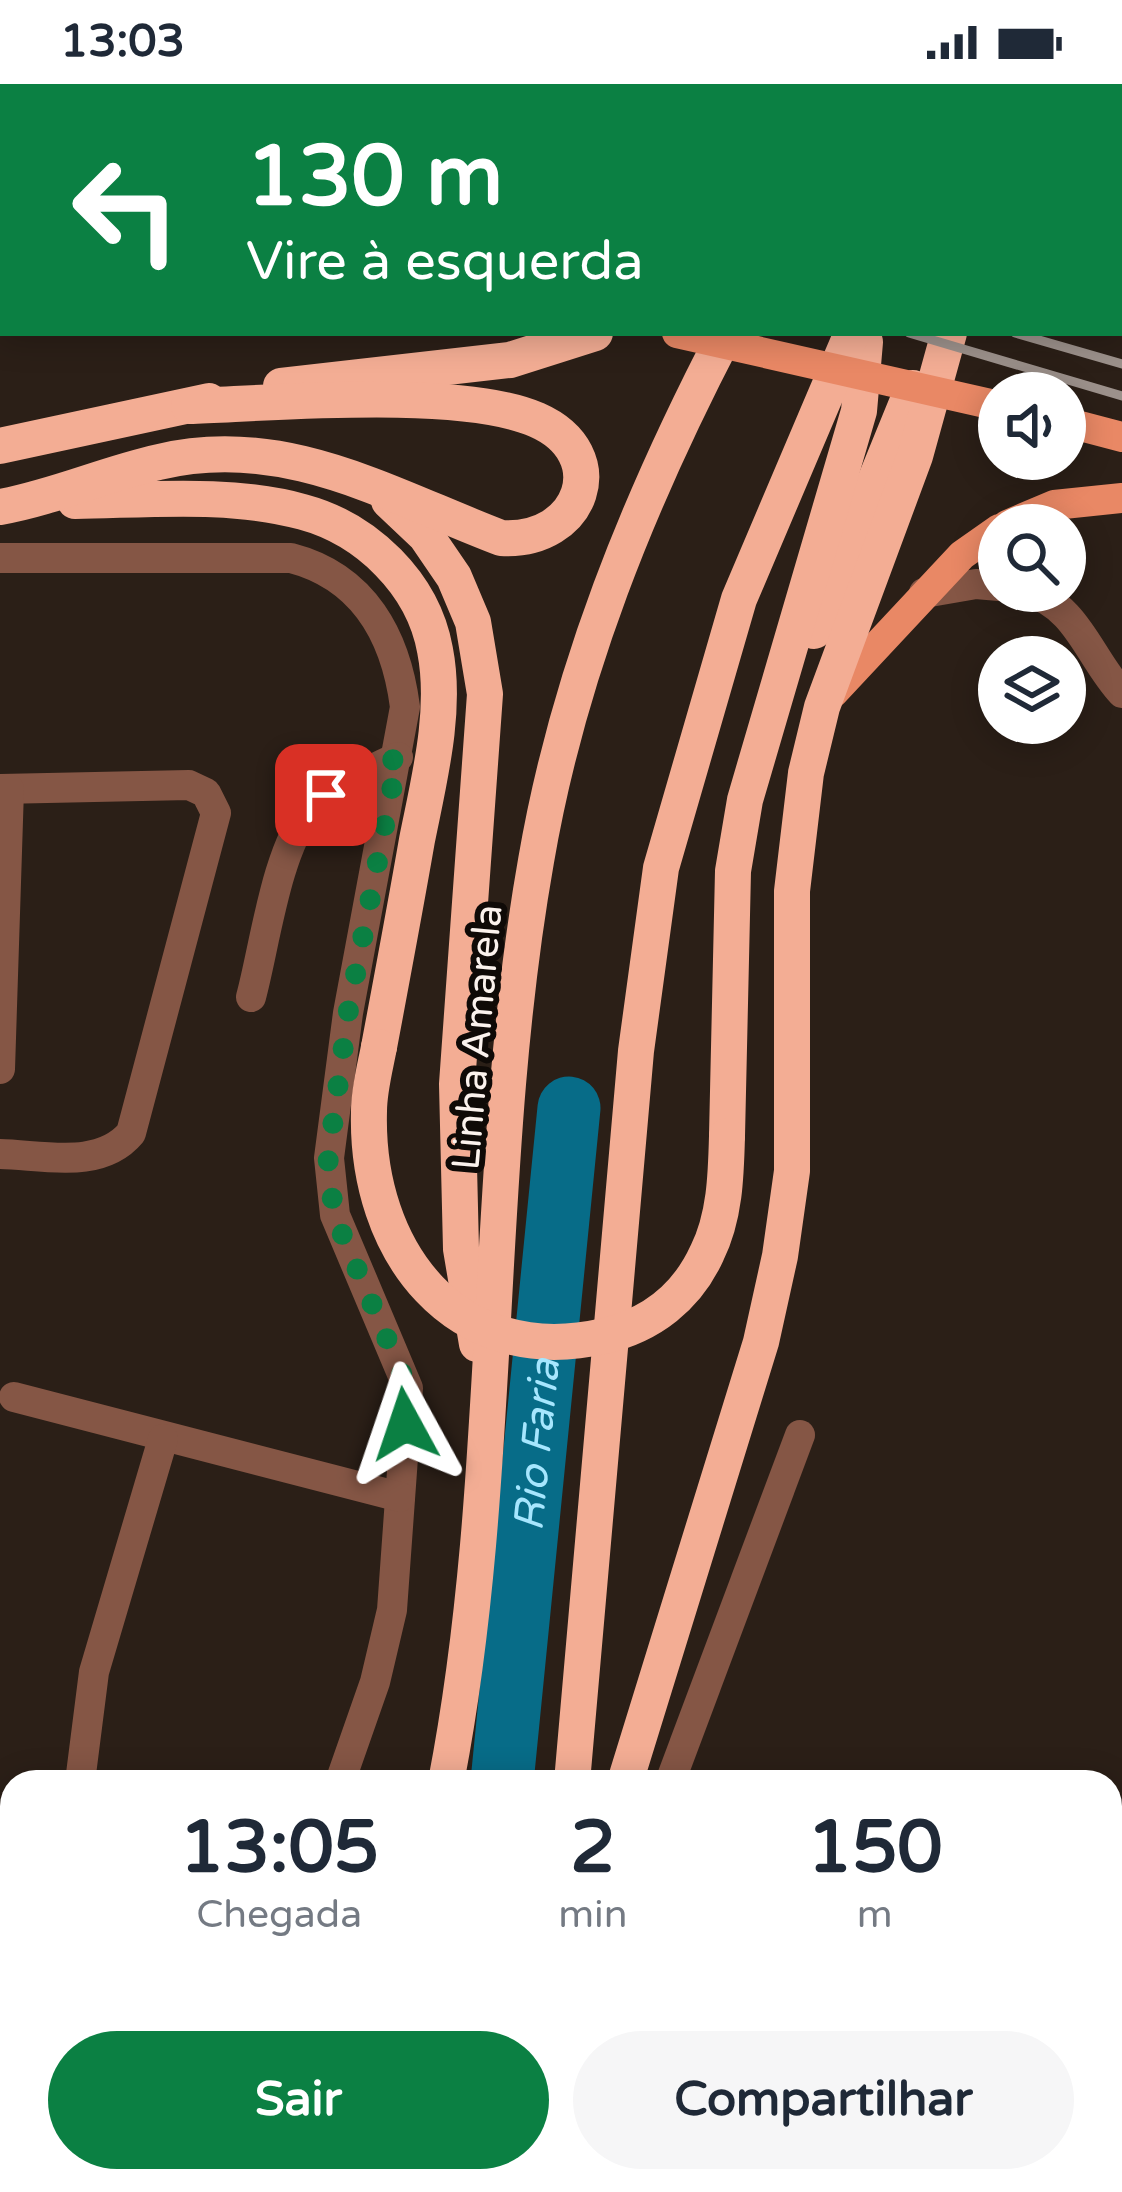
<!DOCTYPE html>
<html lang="pt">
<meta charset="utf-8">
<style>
:root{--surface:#fff;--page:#f6f6f7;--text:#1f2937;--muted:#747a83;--accent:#0b8043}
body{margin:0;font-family:"Varela Round",sans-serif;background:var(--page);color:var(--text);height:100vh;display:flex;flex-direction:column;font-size:45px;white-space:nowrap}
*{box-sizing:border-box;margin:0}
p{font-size:39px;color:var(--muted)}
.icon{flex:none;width:66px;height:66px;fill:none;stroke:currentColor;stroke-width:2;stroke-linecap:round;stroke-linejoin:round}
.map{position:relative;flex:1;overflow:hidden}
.panel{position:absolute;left:0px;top:1686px;width:1122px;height:423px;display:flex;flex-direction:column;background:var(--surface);border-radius:36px 36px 0 0;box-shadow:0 6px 30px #0003}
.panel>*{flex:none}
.top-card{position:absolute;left:0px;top:0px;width:1122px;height:252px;box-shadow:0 6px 30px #0003;background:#0b8043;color:#fff;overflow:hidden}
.tools{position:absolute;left:978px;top:288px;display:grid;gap:24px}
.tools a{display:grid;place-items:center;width:108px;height:108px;border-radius:50%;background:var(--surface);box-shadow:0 6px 30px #0003;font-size:60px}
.pin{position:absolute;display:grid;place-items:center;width:102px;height:102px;color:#fff;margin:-51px;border-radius:24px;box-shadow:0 6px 18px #0006}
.me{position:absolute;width:132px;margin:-66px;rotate:355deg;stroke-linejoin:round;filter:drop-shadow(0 0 9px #0008)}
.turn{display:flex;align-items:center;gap:42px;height:252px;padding:0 48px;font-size:54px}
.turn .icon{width:156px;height:156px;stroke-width:2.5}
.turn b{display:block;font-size:84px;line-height:102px}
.eta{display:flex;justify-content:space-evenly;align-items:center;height:204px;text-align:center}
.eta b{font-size:72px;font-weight:700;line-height:84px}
.primary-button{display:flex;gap:24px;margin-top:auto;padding:24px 48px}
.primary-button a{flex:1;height:138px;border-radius:72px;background:var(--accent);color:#fff;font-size:48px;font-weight:700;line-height:138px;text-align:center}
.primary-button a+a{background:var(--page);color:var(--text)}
.status{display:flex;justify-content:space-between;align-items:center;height:84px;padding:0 60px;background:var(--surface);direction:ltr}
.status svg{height:33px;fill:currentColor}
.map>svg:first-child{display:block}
</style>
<div class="status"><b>13:03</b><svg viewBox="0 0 49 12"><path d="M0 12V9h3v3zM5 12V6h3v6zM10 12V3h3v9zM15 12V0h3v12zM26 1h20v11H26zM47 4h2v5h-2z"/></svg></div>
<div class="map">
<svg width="1122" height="2108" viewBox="0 0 1122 2108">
<defs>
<pattern id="cemetery-stones" width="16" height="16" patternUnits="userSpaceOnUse" patternTransform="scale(3)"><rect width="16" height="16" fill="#344117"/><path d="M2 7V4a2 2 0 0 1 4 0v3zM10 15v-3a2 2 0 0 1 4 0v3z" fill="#525d39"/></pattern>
</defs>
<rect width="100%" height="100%" fill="#2b1f17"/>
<path fill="url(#cemetery-stones)" d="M0 1953 12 1966V2097H71L59 2108H0Z"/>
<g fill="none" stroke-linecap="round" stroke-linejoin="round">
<g stroke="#076c88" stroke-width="63">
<path id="s1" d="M502 1698 569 1024"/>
<path d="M399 2108 402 2097"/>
</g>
<g stroke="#855645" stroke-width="30">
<path d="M0 474H291C364 493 396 553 405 623L348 929 329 1074 335 1131 408 1304 392 1526 375 1598 340 1698"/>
<path d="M1026 507C1078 521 1089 574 1122 609"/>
<path d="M924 509 976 500 999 502"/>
<path d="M0 705 189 701 206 709 216 729 131 1049C100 1086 44 1071 0 1070"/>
<path d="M251 913C265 861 276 767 310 726 330 701 370 687 398 673"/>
<path d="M0 985 9 705"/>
<path d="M14 1313 400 1413"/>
<path d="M80 1698 94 1588 163 1355"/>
<path d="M670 1698 800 1351"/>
<path d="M1110 1859 1122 1863"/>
<path d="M204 2108 208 2097"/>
<path d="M541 2108 544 2097"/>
</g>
<g stroke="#e98865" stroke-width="30">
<path d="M0 66 3 65"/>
<path d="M0 204H3"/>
<path d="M1119 212 1122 213"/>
<path d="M1065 338 1122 353"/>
<path d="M1007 441 1054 421 1122 414"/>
<path d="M833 609 962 471 999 445"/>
</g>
<g stroke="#f3ad94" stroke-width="36">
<path d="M607 3 613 0"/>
<path d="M810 3 811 0"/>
<path d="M843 3 845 0"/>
<path d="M887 3 889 0"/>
<path d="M1011 3 1013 0"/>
<path d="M1101 3 1104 0"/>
<path d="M281 302 510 276 595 249"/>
<path d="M0 362 209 317"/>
<path d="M75 417C149 416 231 408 303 428 366 445 423 499 435 566 447 627 429 696 417 756 405 825 392 894 379 963"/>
<path d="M389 417 426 452 454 493 473 538 485 610 457 1000 461 1165 477 1260"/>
<path d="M0 423C55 413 105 390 159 378 284 348 388 411 501 454 583 459 614 370 537 336 463 303 274 319 189 322"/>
<path d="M814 547 913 304"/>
<path d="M727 1052 733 787 745 716 859 327 865 258"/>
<path d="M446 1698C505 1394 482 1081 536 777 568 590 639 416 726 249"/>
<path d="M572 1698 636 967 661 784 739 515 852 249"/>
<path d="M625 1698 761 1258 780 1172 792 1087V807L806 689 822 623 915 372 949 249"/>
<path d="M337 2108 341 2097"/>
<path d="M484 2108 488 2097"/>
</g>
<g stroke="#9c918b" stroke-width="9">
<path d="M0 122H3"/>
<path d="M0 150H3"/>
<path d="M909 249 1122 312"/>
<path d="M1015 249 1122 280"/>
</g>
<path stroke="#e98865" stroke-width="30" d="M677 249 999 322"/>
<path stroke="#f3ad94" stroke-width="36" d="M379 963C375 984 369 1006 369 1027 365 1167 455 1286 604 1252 651 1241 687 1213 707 1169 725 1133 726 1091 727 1052"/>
</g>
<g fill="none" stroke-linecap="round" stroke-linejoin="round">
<path stroke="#0b8043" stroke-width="21" stroke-dasharray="0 37.8" d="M326 711 398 673 348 929 328 1075 334 1131 408 1304 405 1340"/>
</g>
<g text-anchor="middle" stroke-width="12" stroke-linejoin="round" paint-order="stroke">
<g font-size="39" fill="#fbf2ed" stroke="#0f0a07">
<text transform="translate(476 953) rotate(-85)" y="14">Linha Amarela</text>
</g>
<g font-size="42" font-style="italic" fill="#a6e6fe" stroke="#0f0a07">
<text dy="15" stroke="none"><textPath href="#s1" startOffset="339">Rio Faria</textPath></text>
</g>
</g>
</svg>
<div class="tools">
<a><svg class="icon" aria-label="sound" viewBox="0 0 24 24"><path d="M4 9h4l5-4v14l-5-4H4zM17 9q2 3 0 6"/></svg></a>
<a><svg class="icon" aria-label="search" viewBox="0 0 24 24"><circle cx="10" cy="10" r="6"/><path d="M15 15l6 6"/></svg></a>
<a><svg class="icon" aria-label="layers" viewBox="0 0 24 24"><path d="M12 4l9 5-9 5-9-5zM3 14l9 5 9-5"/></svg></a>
</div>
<div class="pin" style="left:326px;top:711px;background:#d93025"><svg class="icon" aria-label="arrive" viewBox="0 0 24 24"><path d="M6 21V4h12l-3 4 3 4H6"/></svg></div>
<svg class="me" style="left:405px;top:1340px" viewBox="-20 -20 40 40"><path d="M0-17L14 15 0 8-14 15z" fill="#0b8043" stroke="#fff" stroke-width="4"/></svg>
<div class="top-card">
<div class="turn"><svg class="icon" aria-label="left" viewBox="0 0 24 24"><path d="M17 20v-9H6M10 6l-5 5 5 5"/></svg><div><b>130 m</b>Vire à esquerda</div></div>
</div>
<section class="panel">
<div class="eta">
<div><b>13:05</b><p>Chegada</p></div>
<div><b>2</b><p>min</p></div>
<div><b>150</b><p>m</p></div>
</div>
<div class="primary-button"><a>Sair</a><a>Compartilhar</a></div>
</section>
</div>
